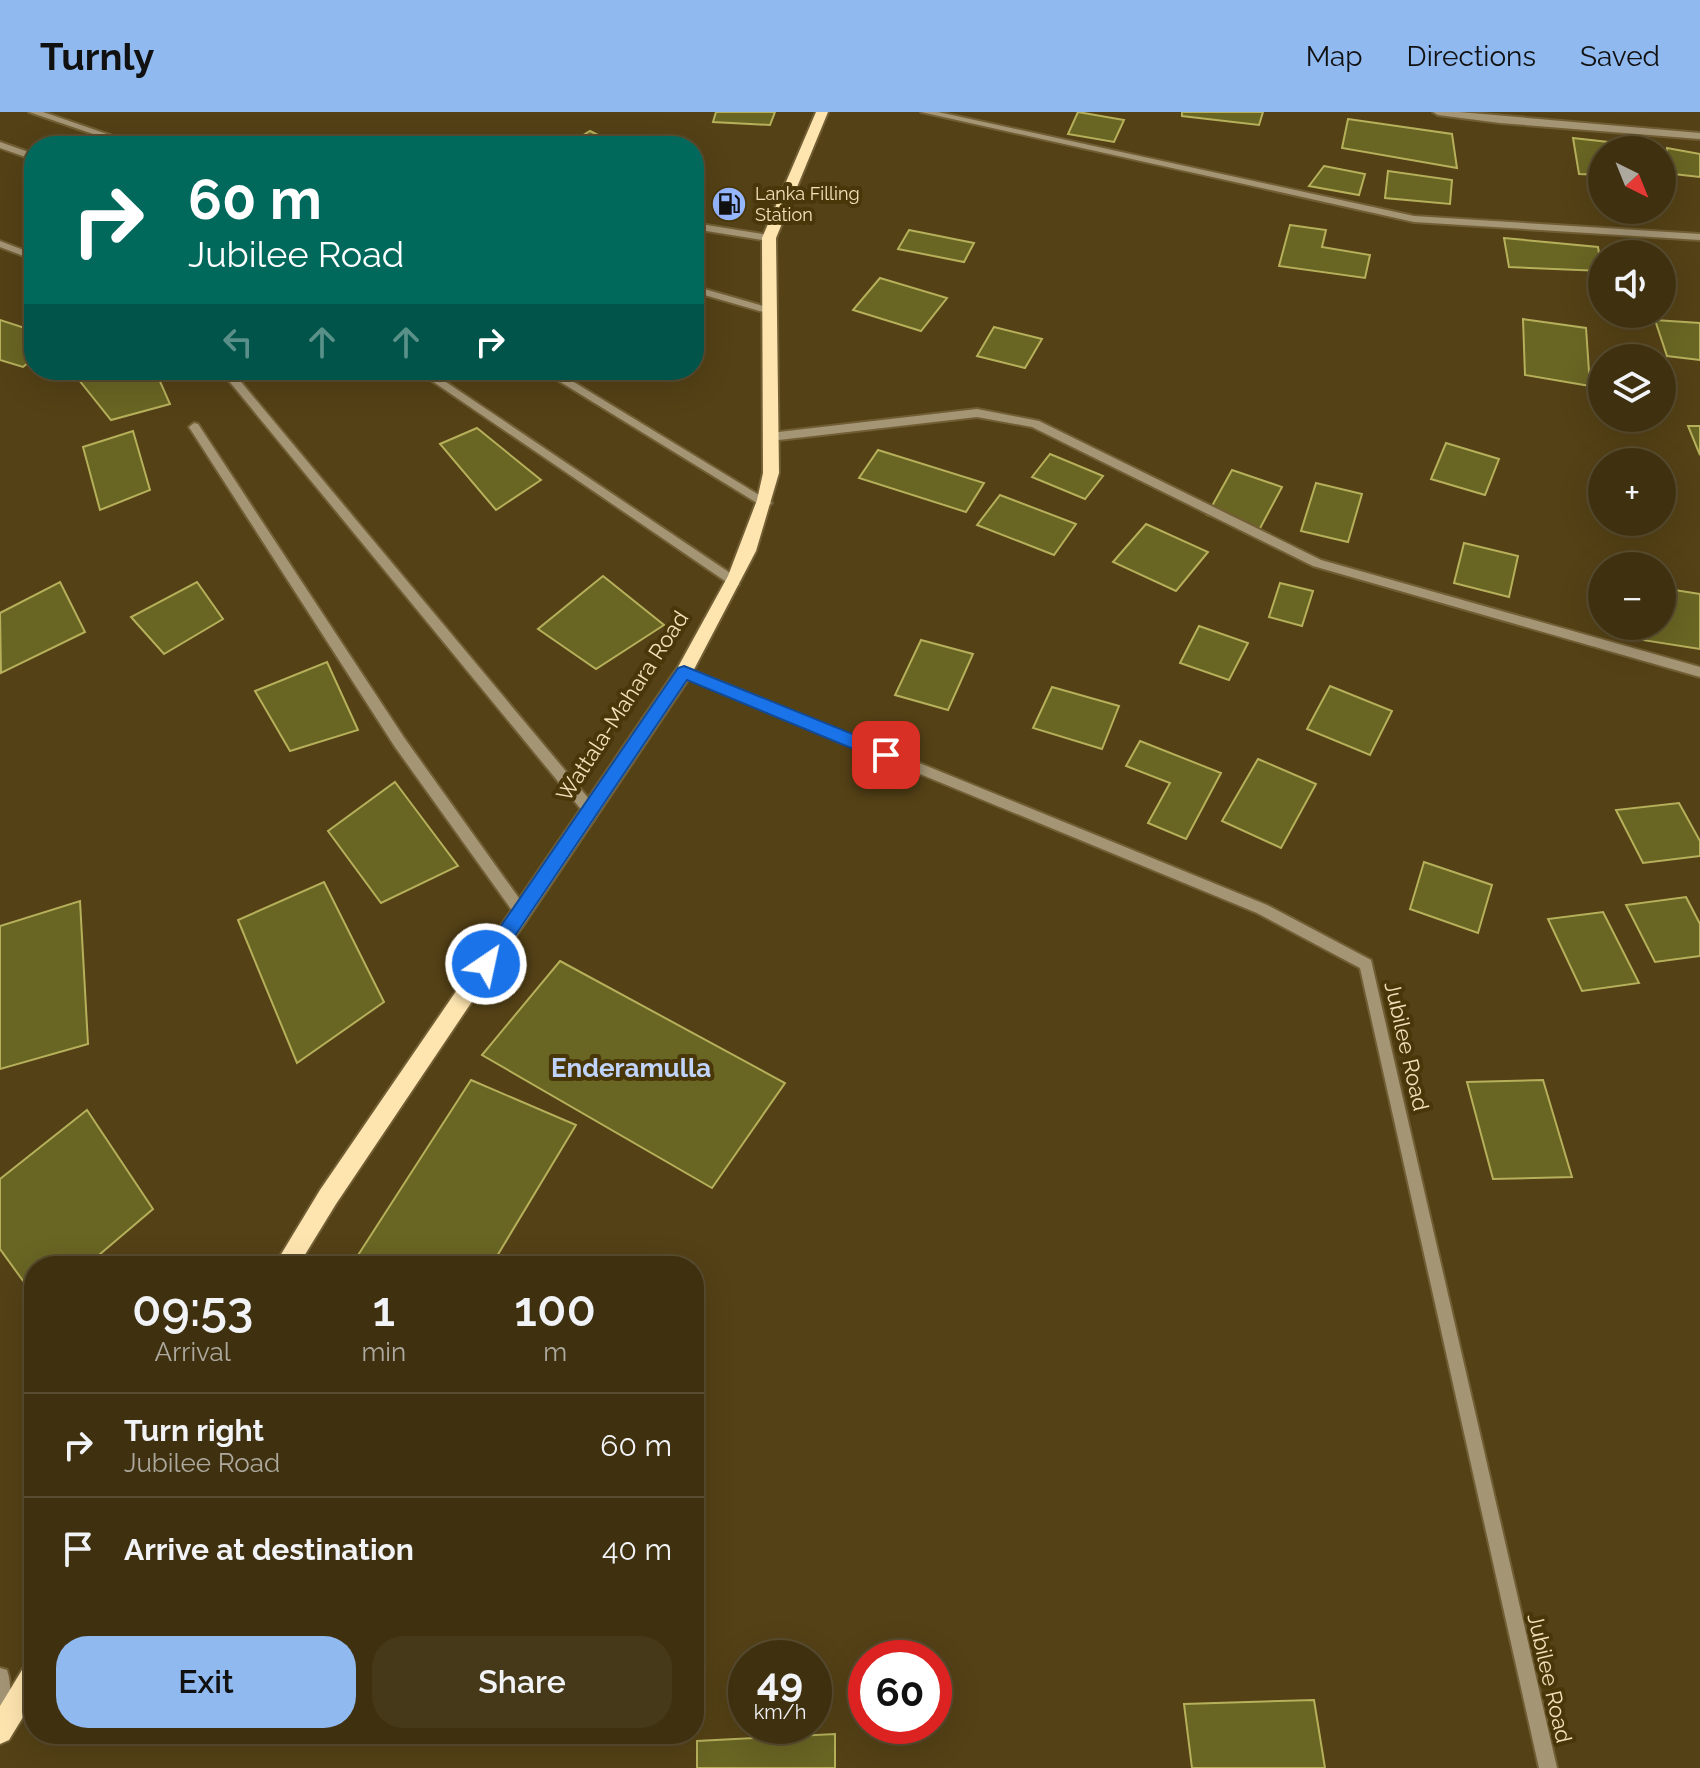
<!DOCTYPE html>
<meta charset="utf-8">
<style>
:root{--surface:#3f3110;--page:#463919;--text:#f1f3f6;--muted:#ada99f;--line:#584c30;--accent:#90b9f0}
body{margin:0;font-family:Raleway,sans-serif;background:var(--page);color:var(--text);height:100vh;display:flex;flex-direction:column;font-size:30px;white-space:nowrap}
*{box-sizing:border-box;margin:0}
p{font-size:26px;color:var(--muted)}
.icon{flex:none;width:44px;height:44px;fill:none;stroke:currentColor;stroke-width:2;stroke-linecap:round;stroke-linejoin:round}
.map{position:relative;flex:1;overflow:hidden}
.sheet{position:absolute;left:24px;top:1144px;width:680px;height:488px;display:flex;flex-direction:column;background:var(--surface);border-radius:32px;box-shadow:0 8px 32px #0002,0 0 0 2px var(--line)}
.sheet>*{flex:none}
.guide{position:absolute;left:24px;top:24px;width:680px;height:244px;border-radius:32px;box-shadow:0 8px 32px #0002,0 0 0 2px var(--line);background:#00695c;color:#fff;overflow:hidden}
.needle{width:52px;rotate:137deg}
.controls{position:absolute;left:1588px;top:24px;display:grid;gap:16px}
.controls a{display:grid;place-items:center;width:88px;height:88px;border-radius:50%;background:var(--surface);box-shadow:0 8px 32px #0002,0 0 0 2px var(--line);font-size:40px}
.speed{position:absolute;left:728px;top:1528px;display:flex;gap:16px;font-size:40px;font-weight:700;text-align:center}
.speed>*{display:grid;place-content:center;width:104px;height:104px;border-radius:50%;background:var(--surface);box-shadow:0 8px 32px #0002,0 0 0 2px var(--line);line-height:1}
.speed small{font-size:20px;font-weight:400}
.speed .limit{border:12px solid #d22;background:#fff;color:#111}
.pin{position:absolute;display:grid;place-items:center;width:68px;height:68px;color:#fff;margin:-34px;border-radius:16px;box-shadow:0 4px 12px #0006}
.me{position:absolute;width:88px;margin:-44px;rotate:34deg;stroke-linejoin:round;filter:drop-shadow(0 0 6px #0008)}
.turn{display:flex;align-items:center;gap:28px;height:168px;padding:0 32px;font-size:36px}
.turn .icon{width:104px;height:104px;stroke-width:2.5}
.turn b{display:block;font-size:56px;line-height:68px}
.lanes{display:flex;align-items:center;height:76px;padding:0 32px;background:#0003;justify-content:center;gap:40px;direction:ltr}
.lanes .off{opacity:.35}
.eta{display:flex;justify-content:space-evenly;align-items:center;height:136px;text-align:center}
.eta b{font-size:48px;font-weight:600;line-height:56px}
.primary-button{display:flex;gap:16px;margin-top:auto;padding:16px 32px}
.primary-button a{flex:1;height:92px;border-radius:32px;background:var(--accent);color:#111;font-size:32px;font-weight:600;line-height:92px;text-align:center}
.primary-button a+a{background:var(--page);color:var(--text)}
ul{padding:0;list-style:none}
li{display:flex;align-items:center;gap:24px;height:104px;padding:0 32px;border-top:2px solid var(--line)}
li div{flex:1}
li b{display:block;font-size:30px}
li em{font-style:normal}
header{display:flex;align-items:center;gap:48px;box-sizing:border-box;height:112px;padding:0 40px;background:var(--accent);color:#111}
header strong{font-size:38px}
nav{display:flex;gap:44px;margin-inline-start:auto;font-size:28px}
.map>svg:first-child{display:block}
</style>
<header>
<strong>Turnly</strong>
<nav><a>Map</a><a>Directions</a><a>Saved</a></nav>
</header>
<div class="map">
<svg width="1700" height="1656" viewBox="0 0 1700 1656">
<rect width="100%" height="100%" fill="#544116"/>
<g fill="#696523" stroke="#b6b05b" stroke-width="2">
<path d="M716 0H775L770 13 713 10Z"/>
<path d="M1078 0 1124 8 1114 30 1068 22Z"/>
<path d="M1182 0H1263L1259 13 1182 4Z"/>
<path d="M1348 7 1452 22 1457 56 1342 36Z"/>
<path d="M590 19 620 34H566Z"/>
<path d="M1573 26 1644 34 1645 38H1602V63L1579 62Z"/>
<path d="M1667 36 1700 42V65L1665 61Z"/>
<path d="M1324 54 1365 62 1359 83 1309 74Z"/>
<path d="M1388 59 1452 68 1450 92 1385 86Z"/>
<path d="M1290 113 1326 118 1322 135 1370 143 1365 166 1279 154Z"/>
<path d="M909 118 974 131 964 150 898 137Z"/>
<path d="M1504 126 1598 135 1602 159 1509 155Z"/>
<path d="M880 166 947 186 921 219 853 198Z"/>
<path d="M1523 207 1586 216 1590 274 1525 263Z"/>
<path d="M0 208 34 219V246L23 255 0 248Z"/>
<path d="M1655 208 1700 211V248L1667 244Z"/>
<path d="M994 215 1042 227 1025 256 977 244Z"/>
<path d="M71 258H155L170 292 111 308Z"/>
<path d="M1688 314H1700V343Z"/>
<path d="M477 316 541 368 496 398 440 332Z"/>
<path d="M133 319 150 378 100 398 83 335Z"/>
<path d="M1446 331 1499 347 1485 383 1431 367Z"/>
<path d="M878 338 984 371 966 400 859 366Z"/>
<path d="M1050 342 1103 364 1085 387 1032 365Z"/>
<path d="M1232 358 1282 375 1258 420 1207 403Z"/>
<path d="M1316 371 1362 382 1348 430 1301 419Z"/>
<path d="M1000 383 1076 412 1054 443 977 413Z"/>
<path d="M1146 412 1208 440 1176 479 1113 450Z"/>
<path d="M1464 431 1518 444 1509 485 1454 471Z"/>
<path d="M603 464 664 513 596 557 538 517Z"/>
<path d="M60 470 85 520 1 561 0 501Z"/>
<path d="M197 470 223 507 164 542 131 505Z"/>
<path d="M1280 471 1313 479 1302 514 1269 505Z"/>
<path d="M1662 476 1700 482V537L1636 527 1635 514H1662Z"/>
<path d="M1199 514 1248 531 1229 568 1180 551Z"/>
<path d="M921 528 973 542 948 598 895 583Z"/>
<path d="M327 550 358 618 290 639 255 579Z"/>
<path d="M1330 574 1392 599 1370 643 1307 617Z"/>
<path d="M1052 575 1119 594 1102 637 1033 616Z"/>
<path d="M1140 629 1221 661 1186 727 1148 711 1170 671 1126 654Z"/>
<path d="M1258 647 1316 672 1281 736 1222 709Z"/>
<path d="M395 670 458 754 381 791 328 719Z"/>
<path d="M1679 691 1700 729V744L1643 751 1616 698Z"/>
<path d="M1424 750 1492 773 1478 821 1410 797Z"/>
<path d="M324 770 384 890 297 951 238 808Z"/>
<path d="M1686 785 1700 812V844L1655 850 1626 793Z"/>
<path d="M80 789 88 932 0 957V814Z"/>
<path d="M1603 800 1639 871 1582 879 1548 807Z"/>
<path d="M560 849 785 971 712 1076 482 943Z"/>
<path d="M471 968 576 1013 491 1154H351Z"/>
<path d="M1543 968 1572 1065 1493 1067 1467 970Z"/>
<path d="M87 998 153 1097 86 1154H34V1184L0 1137V1067Z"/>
<path d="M1314 1588 1325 1656H1192L1184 1592Z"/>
<path d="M835 1622V1656H697V1629Z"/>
</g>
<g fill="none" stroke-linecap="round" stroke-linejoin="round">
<g stroke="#715e34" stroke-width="4">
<g id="minor">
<path d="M29 0H43L142 34H128Z"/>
<path d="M921 0H938L1414 104 1700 122V128L1414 110Z"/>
<path d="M1433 0H1459L1700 21V27L1500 11 1438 3Z"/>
<path d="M0 30 34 42V48L0 36Z"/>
<path d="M694 111 769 123 774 126 769 129 694 117Z"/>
<path d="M0 129 34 142V148L0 135Z"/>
<path d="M694 174 774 197 775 199 770 202 694 180Z"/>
<path d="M220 258H231L594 693 596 697 594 701H584Z"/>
<path d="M416 258H428L739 467V473H731Z"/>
<path d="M541 258H554L772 391 766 395 762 394Z"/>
<path d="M977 297 1039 309 1321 448 1700 555V565L1313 454 1032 315 977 305 770 329 765 325 770 321Z"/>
<path d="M194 311 198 312 405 627 526 796 528 800 526 804H516L395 635 189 315Z"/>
<path d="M684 555 1267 793 1371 848 1557 1656H1539L1360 856 1257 801 680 563 678 560 680 557Z"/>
<path d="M0 1556 7 1558 9 1565 14 1608 12 1615 5 1617 0 1615Z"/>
</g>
</g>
<g stroke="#715e34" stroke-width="4">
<g id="major">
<path d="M816 0H828L776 126 779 361 756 439 690 565 336 1092 298 1154H274L320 1078 678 555 728 464 757 388 763 361 762 126Z"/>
<path d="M34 1549V1587L9 1628 0 1632V1594L25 1553Z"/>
</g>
</g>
<use href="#minor" fill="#a49575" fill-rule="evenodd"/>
<use href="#major" fill="#fee5b0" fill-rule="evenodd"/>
</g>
<path fill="#1a73e8" stroke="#114b97" stroke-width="2" d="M684 554 892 638 895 643 886 650 880 648 687 568 492 858H479L477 852 479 846 678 556Z"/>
<defs>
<g id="fuel-disc" transform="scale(1.8)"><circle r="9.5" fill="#96b6fd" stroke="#493709"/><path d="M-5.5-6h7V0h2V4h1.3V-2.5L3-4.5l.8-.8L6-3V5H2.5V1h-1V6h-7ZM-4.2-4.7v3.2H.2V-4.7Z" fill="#111"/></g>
</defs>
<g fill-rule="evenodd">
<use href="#fuel-disc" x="729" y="92"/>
</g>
<g text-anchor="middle" stroke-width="8" stroke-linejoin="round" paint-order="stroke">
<g font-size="18" fill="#f3e1bb" stroke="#493709" text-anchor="start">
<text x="755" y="88">Lanka Filling<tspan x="755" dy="21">Station</tspan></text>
</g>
<g font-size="22" fill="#f3e1bb" stroke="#493709">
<text transform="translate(622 594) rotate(-57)" y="8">Wattala-Mahara Road</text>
<text transform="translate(1407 934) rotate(77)" y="8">Jubilee Road</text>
<text transform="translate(1550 1566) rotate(77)" y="8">Jubilee Road</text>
</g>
<g font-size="26" font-weight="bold" fill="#c0d3fb" stroke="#493709">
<text x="631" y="965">Enderamulla</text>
</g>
</g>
</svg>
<div class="controls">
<a><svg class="needle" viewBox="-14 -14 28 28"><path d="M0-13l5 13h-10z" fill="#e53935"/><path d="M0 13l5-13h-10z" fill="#ada99f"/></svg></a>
<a><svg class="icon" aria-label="sound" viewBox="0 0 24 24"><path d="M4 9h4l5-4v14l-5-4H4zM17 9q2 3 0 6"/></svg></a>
<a><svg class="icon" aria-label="layers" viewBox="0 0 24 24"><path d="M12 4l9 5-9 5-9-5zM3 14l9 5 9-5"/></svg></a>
<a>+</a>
<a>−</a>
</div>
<div class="speed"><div>49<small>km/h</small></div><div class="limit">60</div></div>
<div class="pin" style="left:886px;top:643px;background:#d93025"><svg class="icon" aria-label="arrive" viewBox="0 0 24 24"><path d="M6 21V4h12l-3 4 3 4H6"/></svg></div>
<svg class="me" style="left:486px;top:852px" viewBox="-20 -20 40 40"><circle r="17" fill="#1a73e8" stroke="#fff" stroke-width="3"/><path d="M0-11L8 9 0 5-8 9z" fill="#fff"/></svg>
<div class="guide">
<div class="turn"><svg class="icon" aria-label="right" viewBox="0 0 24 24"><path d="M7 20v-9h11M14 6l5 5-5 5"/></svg><div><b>60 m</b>Jubilee Road</div></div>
<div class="lanes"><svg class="icon off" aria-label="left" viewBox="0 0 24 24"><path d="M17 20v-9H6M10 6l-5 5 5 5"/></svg><svg class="icon off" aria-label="ahead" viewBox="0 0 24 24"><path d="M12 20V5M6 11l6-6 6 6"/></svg><svg class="icon off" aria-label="ahead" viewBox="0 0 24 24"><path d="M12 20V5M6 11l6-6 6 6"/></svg><svg class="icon" aria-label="right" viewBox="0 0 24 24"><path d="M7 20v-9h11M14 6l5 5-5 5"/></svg></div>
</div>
<section class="sheet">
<div class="eta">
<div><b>09:53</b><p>Arrival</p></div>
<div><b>1</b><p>min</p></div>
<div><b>100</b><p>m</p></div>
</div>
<ul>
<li><svg class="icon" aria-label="right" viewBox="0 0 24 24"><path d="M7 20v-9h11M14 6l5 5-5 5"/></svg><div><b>Turn right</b><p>Jubilee Road</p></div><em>60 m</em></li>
<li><svg class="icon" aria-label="arrive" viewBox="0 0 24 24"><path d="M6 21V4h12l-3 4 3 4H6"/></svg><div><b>Arrive at destination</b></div><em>40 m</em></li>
</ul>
<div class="primary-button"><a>Exit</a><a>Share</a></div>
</section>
</div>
